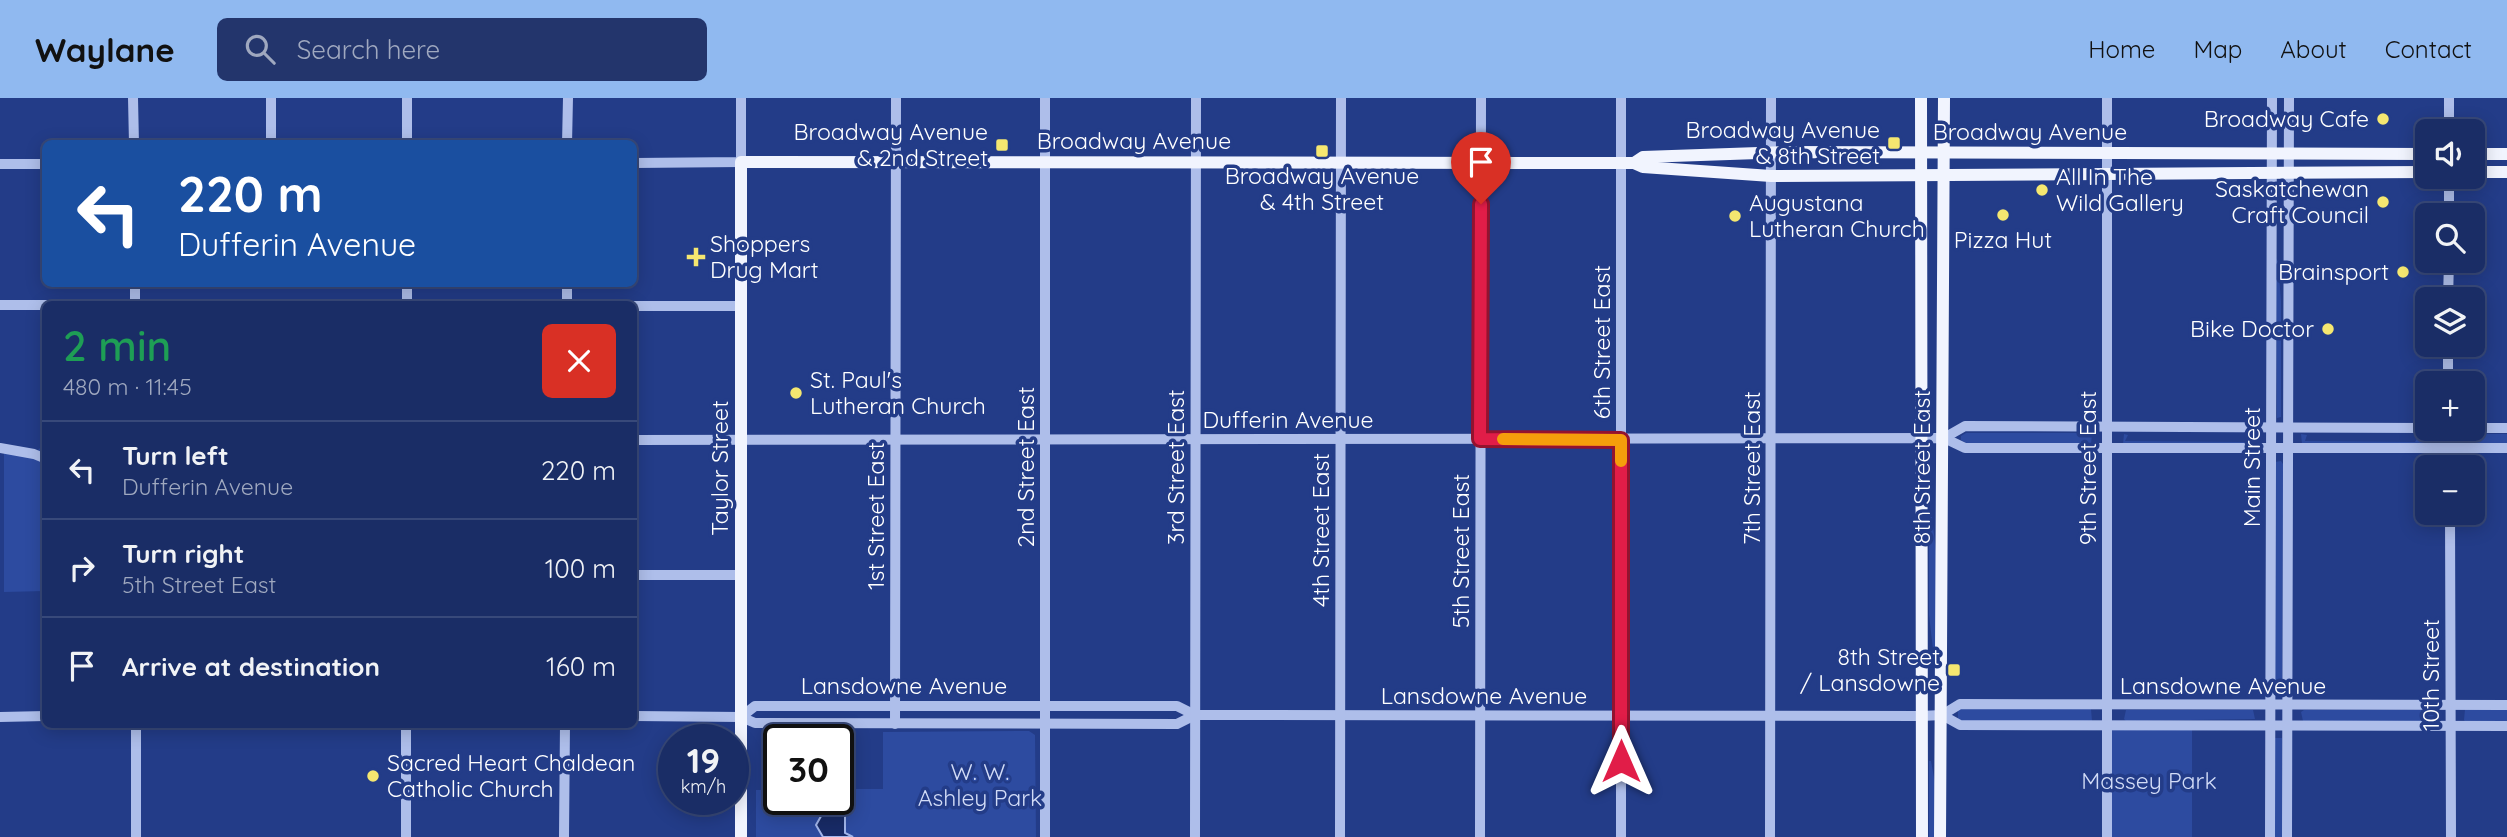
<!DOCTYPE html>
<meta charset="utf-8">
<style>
:root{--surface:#1a2d66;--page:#23356c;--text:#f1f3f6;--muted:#9fa8bf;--line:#38497a;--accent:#90b9f0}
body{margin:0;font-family:Quicksand,sans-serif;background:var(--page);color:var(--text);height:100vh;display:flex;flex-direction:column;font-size:26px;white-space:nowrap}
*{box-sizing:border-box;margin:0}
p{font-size:23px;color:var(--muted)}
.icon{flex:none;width:38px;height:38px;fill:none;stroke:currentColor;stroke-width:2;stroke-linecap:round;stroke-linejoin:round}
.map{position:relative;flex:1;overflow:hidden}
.details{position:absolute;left:42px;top:203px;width:595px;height:427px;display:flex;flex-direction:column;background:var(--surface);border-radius:10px;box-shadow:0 4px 18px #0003,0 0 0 2px var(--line)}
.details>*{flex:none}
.hud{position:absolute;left:42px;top:42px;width:595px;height:147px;border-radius:10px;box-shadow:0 4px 18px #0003,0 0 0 2px var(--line);background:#1a4fa0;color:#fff;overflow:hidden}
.controls{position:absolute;left:2415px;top:21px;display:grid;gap:14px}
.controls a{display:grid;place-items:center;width:70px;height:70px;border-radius:10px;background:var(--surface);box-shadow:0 4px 18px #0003,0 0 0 2px var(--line);font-size:35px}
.speed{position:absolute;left:658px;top:626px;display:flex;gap:14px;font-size:35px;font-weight:700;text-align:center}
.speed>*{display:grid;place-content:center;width:91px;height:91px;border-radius:50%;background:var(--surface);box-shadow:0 4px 18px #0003,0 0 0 2px var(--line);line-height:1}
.speed small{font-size:18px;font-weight:400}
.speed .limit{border:4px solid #111;border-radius:10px;background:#fff;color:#111}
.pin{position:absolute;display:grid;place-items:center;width:60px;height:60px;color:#fff;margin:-72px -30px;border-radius:50% 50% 50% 0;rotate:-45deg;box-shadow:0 0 7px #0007}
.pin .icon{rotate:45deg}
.me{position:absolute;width:77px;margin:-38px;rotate:0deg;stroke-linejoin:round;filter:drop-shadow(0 0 5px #0008)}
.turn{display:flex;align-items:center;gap:24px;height:147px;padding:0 21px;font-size:32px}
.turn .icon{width:91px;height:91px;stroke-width:2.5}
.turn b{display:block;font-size:49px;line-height:60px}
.round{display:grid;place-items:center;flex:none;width:74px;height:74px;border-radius:10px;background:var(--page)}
.head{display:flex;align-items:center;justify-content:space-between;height:119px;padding:0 21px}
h1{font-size:42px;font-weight:600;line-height:52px;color:#1e9e55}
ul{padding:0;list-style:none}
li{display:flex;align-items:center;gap:21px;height:98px;padding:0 21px;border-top:2px solid var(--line)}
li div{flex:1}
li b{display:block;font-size:26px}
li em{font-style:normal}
header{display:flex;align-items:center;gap:42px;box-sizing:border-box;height:98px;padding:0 35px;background:var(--accent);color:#111}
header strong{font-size:33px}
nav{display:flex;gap:38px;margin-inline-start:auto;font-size:24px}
.search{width:490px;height:63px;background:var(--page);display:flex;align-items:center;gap:18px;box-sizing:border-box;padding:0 24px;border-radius:10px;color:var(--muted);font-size:26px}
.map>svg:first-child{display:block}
</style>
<header>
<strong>Waylane</strong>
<div class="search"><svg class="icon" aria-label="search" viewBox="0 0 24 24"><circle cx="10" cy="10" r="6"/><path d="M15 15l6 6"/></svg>Search here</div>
<nav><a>Home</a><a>Map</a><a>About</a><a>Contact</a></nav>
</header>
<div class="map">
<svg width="2507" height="739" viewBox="0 0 2507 739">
<rect width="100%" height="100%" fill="#233c88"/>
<g fill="#2d4ba0">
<path d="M2276 160 2278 164 2281 203V319L2277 320Z"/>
<path d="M1966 335H2090L2092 336 2091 346 1966 345 1961 342V338Z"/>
<path d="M2124 336 2128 337 2125 343 2245 344 2254 336 2256 338V345L2123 346Z"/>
<path d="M2301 336 2307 337 2305 343 2415 344 2420 336 2435 338V345L2302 346Z"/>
<path d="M2466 336H2507V347L2464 345Z"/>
<path d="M45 345V493L4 494V348L34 356Z"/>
<path d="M2281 363 2283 366 2282 596H2275V364Z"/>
<path d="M1929 419H1932L1936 453V560H1934L1929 517Z"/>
<path d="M1958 611H2091L2092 623 1958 624Z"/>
<path d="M2465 611H2507V625H2466L2464 622Z"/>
<path d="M2126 612H2253L2255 621 2126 623 2124 621Z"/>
<path d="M2304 612H2433L2434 621 2433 623H2303L2301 614Z"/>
<path d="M2107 627 2192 628V739H2107Z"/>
<path d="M1029 633 1035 637 1036 739H756V692H779V702H838V691H883V634Z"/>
<path d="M2275 640H2282L2283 739H2273Z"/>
<path d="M1929 663H1931L1935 685V739H1929Z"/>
</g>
<path fill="#182b67" stroke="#a2b6eb" stroke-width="2" d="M824 713H845V735L853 739H823L816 727Z"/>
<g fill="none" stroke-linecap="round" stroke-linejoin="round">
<g stroke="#aebeea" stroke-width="10">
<path d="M133 0 134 46"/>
<path d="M407 0V46"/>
<path d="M2107 0V739"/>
<path d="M2449 33V0"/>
<path d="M271 46V0"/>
<path d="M567 46 568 0"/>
<path d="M634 65 741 64V0"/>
<path d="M0 66H46"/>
<path d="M2449 79V117"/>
<path d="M135 186V206"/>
<path d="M407 186V206"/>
<path d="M2448 201 2449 163"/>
<path d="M567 206V186"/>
<path d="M0 207H46"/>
<path d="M634 208H741"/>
<path d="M2448 247V285"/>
<path d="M2473 330H2507"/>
<path d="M2448 331 2450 369"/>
<path d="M1944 340 1965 328 2427 330"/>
<path d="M634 342 1944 340 1965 350H2507"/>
<path d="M0 350 34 356 46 361"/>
<path d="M2450 415 2451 739"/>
<path d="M634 477H741"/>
<path d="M1942 617 1960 627 2507 628"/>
<path d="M634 618 741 619 755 625 1177 626 1195 617"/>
<path d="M0 619 46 618"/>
<path d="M741 619 755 608H1177L1195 617H1206L1921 618 1942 617 1960 606 2507 607"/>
<path d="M136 626V739"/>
<path d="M406 626V739"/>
<path d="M895 626 896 0"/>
<path d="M564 739 565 626"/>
<path d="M1045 739V0"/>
<path d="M1195 739 1196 0"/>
<path d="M1340 739 1341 0"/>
<path d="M1480 739 1481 0"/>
<path d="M1621 739V0"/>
<path d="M1770 739 1771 0"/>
<path d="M2270 739 2272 0"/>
<path d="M2287 739 2289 0"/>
</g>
<g stroke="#f1f4fe" stroke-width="12">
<path d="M1921 0 1922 739"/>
<path d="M2473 56H2507"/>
<path d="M1634 65 1643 59 1784 54 2427 56"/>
<path d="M2473 74H2507"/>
<path d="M741 739V64L1634 65 1643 69 1771 78 2427 74"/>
<path d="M1940 739 1944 0"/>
</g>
</g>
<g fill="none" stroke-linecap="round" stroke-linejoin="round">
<g stroke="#92132f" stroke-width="18">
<path id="route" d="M1481 106 1480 341 1621 342V663"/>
</g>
<use href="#route" stroke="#e11d48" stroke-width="12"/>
<path stroke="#f59e0b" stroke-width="12" d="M1503 341 1621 342V363"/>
</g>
<g fill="#f5e770" stroke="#233c88" stroke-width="2.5">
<circle cx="2383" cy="21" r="7"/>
<rect x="1887" y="38" width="14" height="14" rx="3.5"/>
<rect x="995" y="40" width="14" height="14" rx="3.5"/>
<rect x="1315" y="46" width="14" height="14" rx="3.5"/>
<circle cx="2042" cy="92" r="7"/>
<circle cx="2383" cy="104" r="7"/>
<circle cx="2003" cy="117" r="7"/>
<circle cx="1735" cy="118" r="7"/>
<path d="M692.5 148.5h7v7h7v7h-7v7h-7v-7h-7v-7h7z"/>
<circle cx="2403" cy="174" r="7"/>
<circle cx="2328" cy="231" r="7"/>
<circle cx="796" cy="295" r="7"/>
<rect x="1947" y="565" width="14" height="14" rx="3.5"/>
<circle cx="373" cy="678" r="7"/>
</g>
<g text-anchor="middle" stroke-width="7" stroke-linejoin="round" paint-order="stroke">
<g font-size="23" fill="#fff" stroke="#233c88" text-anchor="end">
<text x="2369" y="29">Broadway Cafe</text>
<text x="1880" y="40">Broadway Avenue<tspan x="1880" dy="26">&amp; 8th Street</tspan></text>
<text x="988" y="42">Broadway Avenue<tspan x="988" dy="26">&amp; 2nd Street</tspan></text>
<text x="1322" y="86" text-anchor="middle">Broadway Avenue<tspan x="1322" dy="26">&amp; 4th Street</tspan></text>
<text x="2056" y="87" text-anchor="start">All In The<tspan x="2056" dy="26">Wild Gallery</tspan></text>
<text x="2369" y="99">Saskatchewan<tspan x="2369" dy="26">Craft Council</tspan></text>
<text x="1749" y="113" text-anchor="start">Augustana<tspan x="1749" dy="26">Lutheran Church</tspan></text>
<text x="2003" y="150" text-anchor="middle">Pizza Hut</text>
<text x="710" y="154" text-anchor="start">Shoppers<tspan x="710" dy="26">Drug Mart</tspan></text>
<text x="2389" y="182">Brainsport</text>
<text x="2314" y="239">Bike Doctor</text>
<text x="810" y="290" text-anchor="start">St. Paul's<tspan x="810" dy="26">Lutheran Church</tspan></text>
<text x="1940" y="567">8th Street<tspan x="1940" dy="26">/ Lansdowne</tspan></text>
<text x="387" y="673" text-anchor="start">Sacred Heart Chaldean<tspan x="387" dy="26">Catholic Church</tspan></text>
</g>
<g font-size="23" fill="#fff" stroke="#233c88">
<text x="2030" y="42">Broadway Avenue</text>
<text x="1134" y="51">Broadway Avenue</text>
<text transform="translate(1602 244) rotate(-90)" y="8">6th Street East</text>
<text x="1288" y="330">Dufferin Avenue</text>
<text transform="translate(1026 369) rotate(-90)" y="8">2nd Street East</text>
<text transform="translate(1176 369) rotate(-90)" y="8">3rd Street East</text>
<text transform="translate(1922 369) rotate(-90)" y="8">8th Street East</text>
<text transform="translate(2252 369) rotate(-90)" y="8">Main Street</text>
<text transform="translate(720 370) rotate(-90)" y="8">Taylor Street</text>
<text transform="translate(1752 370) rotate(-90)" y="8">7th Street East</text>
<text transform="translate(2088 370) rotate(-90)" y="8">9th Street East</text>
<text transform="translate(876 418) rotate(-90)" y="8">1st Street East</text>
<text transform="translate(1321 432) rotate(-90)" y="8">4th Street East</text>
<text transform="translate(1461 453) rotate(-90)" y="8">5th Street East</text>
<text transform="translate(2431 577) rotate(-90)" y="8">10th Street</text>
<text x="904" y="596">Lansdowne Avenue</text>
<text x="2223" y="596">Lansdowne Avenue</text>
<text x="1484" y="606">Lansdowne Avenue</text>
</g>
<g font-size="23" fill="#d2dcf7" stroke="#233c88">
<text x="980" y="682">W. W.<tspan x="980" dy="26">Ashley Park</tspan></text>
<text x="2149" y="691">Massey Park</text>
</g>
</g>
</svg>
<div class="controls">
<a><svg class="icon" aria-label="sound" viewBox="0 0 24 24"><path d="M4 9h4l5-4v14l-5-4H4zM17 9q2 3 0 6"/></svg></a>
<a><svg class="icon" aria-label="search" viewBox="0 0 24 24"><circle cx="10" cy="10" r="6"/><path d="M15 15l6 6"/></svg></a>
<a><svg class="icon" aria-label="layers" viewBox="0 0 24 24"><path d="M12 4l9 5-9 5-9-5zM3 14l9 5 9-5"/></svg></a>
<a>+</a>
<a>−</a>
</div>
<div class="speed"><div>19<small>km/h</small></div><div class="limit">30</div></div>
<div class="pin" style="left:1481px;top:106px;background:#d93025"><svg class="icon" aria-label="arrive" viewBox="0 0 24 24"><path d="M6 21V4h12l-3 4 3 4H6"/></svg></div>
<svg class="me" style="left:1621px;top:663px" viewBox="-20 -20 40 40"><path d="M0-17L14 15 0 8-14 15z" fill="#e11d48" stroke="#fff" stroke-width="4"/></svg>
<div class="hud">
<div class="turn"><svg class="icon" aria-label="left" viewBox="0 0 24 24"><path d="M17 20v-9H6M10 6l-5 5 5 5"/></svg><div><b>220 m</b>Dufferin Avenue</div></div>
</div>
<section class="details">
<div class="head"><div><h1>2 min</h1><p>480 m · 11:45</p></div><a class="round" style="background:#d93025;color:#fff"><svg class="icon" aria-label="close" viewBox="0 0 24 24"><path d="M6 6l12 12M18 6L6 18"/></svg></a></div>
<ul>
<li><svg class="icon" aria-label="left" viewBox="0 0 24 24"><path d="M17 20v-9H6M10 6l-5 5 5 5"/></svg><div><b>Turn left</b><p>Dufferin Avenue</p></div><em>220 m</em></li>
<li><svg class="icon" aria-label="right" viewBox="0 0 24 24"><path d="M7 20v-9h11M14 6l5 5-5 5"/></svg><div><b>Turn right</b><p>5th Street East</p></div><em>100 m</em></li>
<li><svg class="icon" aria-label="arrive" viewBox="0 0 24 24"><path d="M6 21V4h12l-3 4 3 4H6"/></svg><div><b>Arrive at destination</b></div><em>160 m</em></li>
</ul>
</section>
</div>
